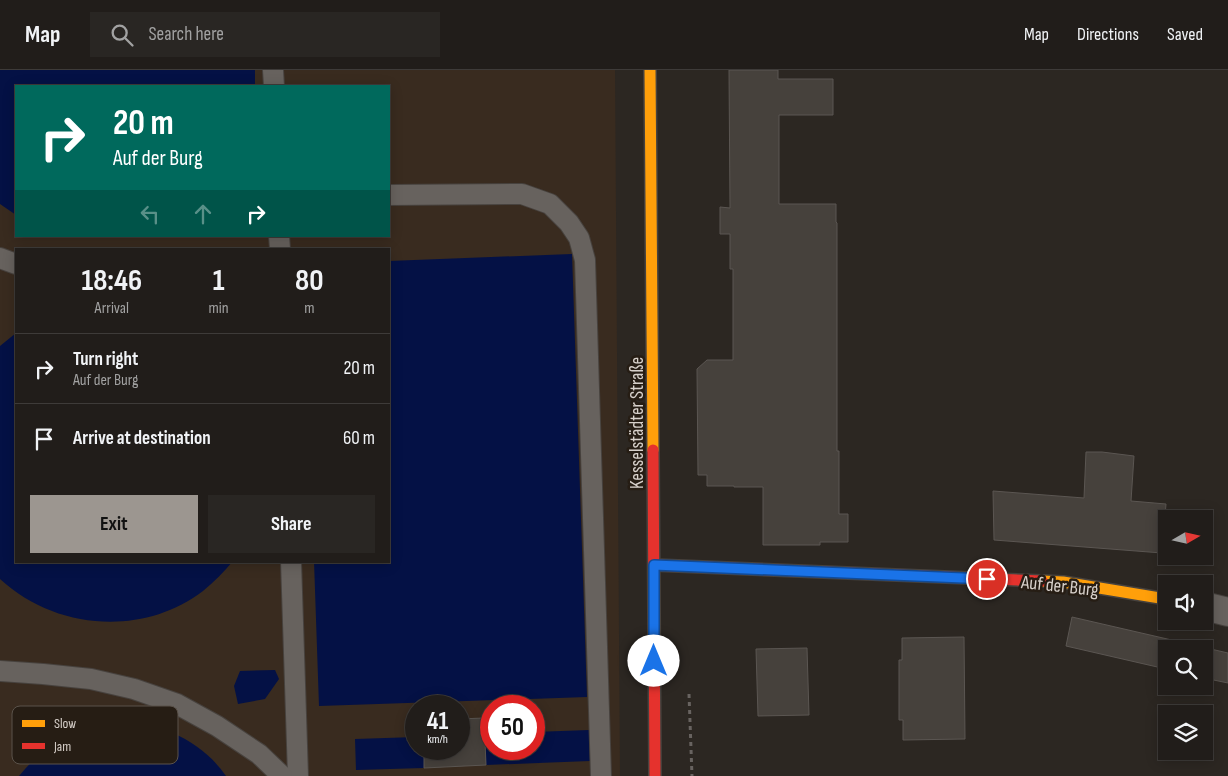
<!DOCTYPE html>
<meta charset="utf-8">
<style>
:root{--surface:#211d1a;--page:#292623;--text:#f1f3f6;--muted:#a2a2a2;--line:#3e3b39;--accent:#9c9690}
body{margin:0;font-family:"Sofia Sans Condensed",sans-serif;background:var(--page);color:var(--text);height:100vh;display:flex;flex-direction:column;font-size:19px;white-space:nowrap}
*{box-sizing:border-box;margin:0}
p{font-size:16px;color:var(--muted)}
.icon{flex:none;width:28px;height:28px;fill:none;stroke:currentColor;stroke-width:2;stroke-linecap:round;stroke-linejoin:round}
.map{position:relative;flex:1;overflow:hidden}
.details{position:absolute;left:15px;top:178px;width:375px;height:315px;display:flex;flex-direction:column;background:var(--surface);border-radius:0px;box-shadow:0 2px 12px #0003,0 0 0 1px var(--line)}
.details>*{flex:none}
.banner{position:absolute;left:15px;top:15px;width:375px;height:152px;border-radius:0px;box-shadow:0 2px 12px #0003,0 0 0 1px var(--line);background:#00695c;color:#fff;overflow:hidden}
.needle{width:32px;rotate:81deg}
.controls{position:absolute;left:1158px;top:440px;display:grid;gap:10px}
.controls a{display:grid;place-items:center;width:55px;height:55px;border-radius:0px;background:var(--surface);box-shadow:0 2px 12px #0003,0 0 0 1px var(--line);font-size:25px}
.speed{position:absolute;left:405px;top:625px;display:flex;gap:10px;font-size:25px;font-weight:700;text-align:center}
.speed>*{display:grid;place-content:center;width:65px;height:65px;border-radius:50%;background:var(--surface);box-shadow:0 2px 12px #0003,0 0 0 1px var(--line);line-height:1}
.speed small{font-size:12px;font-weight:400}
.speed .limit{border:8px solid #d22;background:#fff;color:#111}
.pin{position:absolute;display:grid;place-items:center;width:42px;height:42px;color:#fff;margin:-21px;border:2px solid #fff;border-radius:50%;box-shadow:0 1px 5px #0007}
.me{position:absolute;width:55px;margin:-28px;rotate:0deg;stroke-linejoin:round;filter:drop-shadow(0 0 4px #0008)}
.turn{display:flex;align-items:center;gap:18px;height:105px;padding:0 15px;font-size:22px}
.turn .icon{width:65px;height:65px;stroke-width:2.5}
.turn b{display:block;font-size:35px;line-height:42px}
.lanes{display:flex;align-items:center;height:48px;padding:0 15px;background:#0003;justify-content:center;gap:25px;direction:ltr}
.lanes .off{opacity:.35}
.eta{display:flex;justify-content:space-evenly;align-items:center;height:85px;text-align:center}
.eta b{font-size:30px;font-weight:700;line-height:35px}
.button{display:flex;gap:10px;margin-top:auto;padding:10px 15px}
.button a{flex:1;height:58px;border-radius:0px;background:var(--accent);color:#111;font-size:20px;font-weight:700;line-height:58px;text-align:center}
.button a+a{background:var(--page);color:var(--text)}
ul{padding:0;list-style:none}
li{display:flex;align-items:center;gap:15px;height:70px;padding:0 15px;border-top:1px solid var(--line)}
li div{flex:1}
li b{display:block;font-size:19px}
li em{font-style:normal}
header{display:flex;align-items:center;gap:30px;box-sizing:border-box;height:70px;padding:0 25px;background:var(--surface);border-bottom:1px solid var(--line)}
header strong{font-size:24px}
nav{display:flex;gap:28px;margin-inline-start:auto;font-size:18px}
.search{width:350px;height:45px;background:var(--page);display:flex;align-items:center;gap:12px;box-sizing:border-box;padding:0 18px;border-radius:0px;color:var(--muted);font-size:19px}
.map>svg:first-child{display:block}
</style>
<header>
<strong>Map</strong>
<div class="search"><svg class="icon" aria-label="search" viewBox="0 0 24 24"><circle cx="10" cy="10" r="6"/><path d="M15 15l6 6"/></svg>Search here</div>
<nav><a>Map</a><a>Directions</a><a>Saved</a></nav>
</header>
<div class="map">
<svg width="1228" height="706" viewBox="0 0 1228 706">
<rect width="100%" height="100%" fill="#2c2722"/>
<path fill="#392b1f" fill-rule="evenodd" d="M0 0H615L620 706H0ZM16 16H389V166H16ZM16 179H389V491H16ZM416 636H459V679H416ZM491 636H534V679H491Z"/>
<g fill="#041145">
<path d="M0 0H255V16H16V145L0 134Z"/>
<path d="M572 184 587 627 319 636 314 491H389V191Z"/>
<path d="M16 263V491H233C224 502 214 512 203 521 143 567 55 560 0 509V276Z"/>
<path d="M275 600 279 609 265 629 238 634 234 616 240 601Z"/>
<path d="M117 653C160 652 201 670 226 706H19C46 673 75 657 117 653Z"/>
<path d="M589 660 590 691 486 695 485 664H491V679H534V662Z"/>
<path d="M416 667V679H424V698L356 700 355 669Z"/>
</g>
<g fill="#46413c" stroke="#5b5652">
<path d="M729 0H778V9H833V45H779V134H836V152L837 153V381H839V444H848V472H820V475H763V417H734V416H707V405H698L697 299 707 290H733V199H730V164H720V137L730 138Z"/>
<path d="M1086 382H1102L1134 386 1131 431 1166 434 1162 483 994 470 993 421 1084 428Z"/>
<path d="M1072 547 1228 583V613L1204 608V579H1166V599L1066 576Z"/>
<path d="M964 567 965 669 903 670V650H899V590H902V568Z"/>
<path d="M807 578 809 645 758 646 756 579Z"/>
<path d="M484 648 486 695 424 698V679H459V649Z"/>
</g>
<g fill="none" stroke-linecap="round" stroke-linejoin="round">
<g stroke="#47423e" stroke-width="22">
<g id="lane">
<path d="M273 0 274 16"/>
<path d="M389 125 522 124 550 134 569 153 579 168 585 190 601 706"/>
<path d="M279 166 280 179"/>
<path d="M0 188 16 194"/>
<path d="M291 491 298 706"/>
<path d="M0 601 43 604 91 609 134 619 177 634 217 656 259 684 282 706"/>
</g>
</g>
<g stroke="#47423e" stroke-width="30">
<path id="street" d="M1204 536 1228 542"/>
</g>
<g stroke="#47423e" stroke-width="14">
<g id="slow">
<path d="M650 0 653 380"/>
<path d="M1042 511 1063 512 1166 529"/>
</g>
</g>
<g stroke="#47423e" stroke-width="14">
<g id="jam">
<path d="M653 380 655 706"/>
<path d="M654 495 1042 511"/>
</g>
</g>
<path stroke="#686360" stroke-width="3" stroke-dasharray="4 4" stroke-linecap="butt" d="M689 624 692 706"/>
<use href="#lane" stroke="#67625e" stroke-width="20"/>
<use href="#street" stroke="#67625e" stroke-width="28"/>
<use href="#slow" stroke="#ff9f0a" stroke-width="11"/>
<use href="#jam" stroke="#e5322d" stroke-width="11"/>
</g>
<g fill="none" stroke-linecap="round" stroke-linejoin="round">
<g stroke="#114b97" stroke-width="12">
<path id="route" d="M654 591V495L987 509"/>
</g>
<use href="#route" stroke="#1a73e8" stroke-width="9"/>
</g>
<g text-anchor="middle" stroke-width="5" stroke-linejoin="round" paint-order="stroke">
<g font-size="19" fill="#d8d1cb" stroke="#261d14">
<text transform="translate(636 353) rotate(-90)" y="7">Kesselstädter Straße</text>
<text transform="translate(1060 515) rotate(6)" y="7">Auf der Burg</text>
</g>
</g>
<rect x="12" y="636" width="166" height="58" rx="8" fill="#261d14" stroke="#5b534b" stroke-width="1"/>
<rect x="22" y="650" width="23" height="7" fill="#ff9f0a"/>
<rect x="22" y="673" width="23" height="6" fill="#e5322d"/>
<g font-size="14" fill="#d8d1cb">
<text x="54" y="658">Slow</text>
<text x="54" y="681">Jam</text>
</g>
</svg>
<div class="controls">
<a><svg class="needle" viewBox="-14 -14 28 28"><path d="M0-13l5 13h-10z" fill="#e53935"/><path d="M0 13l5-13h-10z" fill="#a2a2a2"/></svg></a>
<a><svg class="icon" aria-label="sound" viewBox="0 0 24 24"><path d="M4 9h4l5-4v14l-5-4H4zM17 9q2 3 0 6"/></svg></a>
<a><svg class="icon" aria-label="search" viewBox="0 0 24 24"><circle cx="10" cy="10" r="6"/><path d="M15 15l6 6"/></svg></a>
<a><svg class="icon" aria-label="layers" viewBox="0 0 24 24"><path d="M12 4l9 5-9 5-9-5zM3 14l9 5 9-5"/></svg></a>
</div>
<div class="speed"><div>41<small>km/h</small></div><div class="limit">50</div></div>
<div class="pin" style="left:987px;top:509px;background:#d93025"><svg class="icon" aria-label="arrive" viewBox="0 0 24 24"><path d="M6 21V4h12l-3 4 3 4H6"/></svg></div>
<svg class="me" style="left:654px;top:591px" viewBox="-20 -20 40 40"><circle r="19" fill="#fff"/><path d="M0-13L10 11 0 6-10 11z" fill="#1a73e8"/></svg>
<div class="banner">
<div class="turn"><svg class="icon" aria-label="right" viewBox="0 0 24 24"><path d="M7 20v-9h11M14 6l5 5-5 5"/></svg><div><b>20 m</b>Auf der Burg</div></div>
<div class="lanes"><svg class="icon off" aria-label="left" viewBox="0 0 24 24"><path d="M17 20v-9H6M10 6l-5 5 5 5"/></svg><svg class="icon off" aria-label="ahead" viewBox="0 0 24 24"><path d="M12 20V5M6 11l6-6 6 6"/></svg><svg class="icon" aria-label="right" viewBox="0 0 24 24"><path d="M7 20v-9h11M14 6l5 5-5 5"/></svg></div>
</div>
<section class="details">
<div class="eta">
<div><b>18:46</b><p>Arrival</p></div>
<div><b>1</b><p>min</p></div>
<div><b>80</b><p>m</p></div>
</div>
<ul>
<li><svg class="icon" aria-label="right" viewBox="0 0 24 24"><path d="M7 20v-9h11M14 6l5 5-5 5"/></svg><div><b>Turn right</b><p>Auf der Burg</p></div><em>20 m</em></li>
<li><svg class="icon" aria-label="arrive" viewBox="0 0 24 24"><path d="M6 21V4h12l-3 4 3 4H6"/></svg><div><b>Arrive at destination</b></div><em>60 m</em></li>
</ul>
<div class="button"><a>Exit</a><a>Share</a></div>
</section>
</div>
